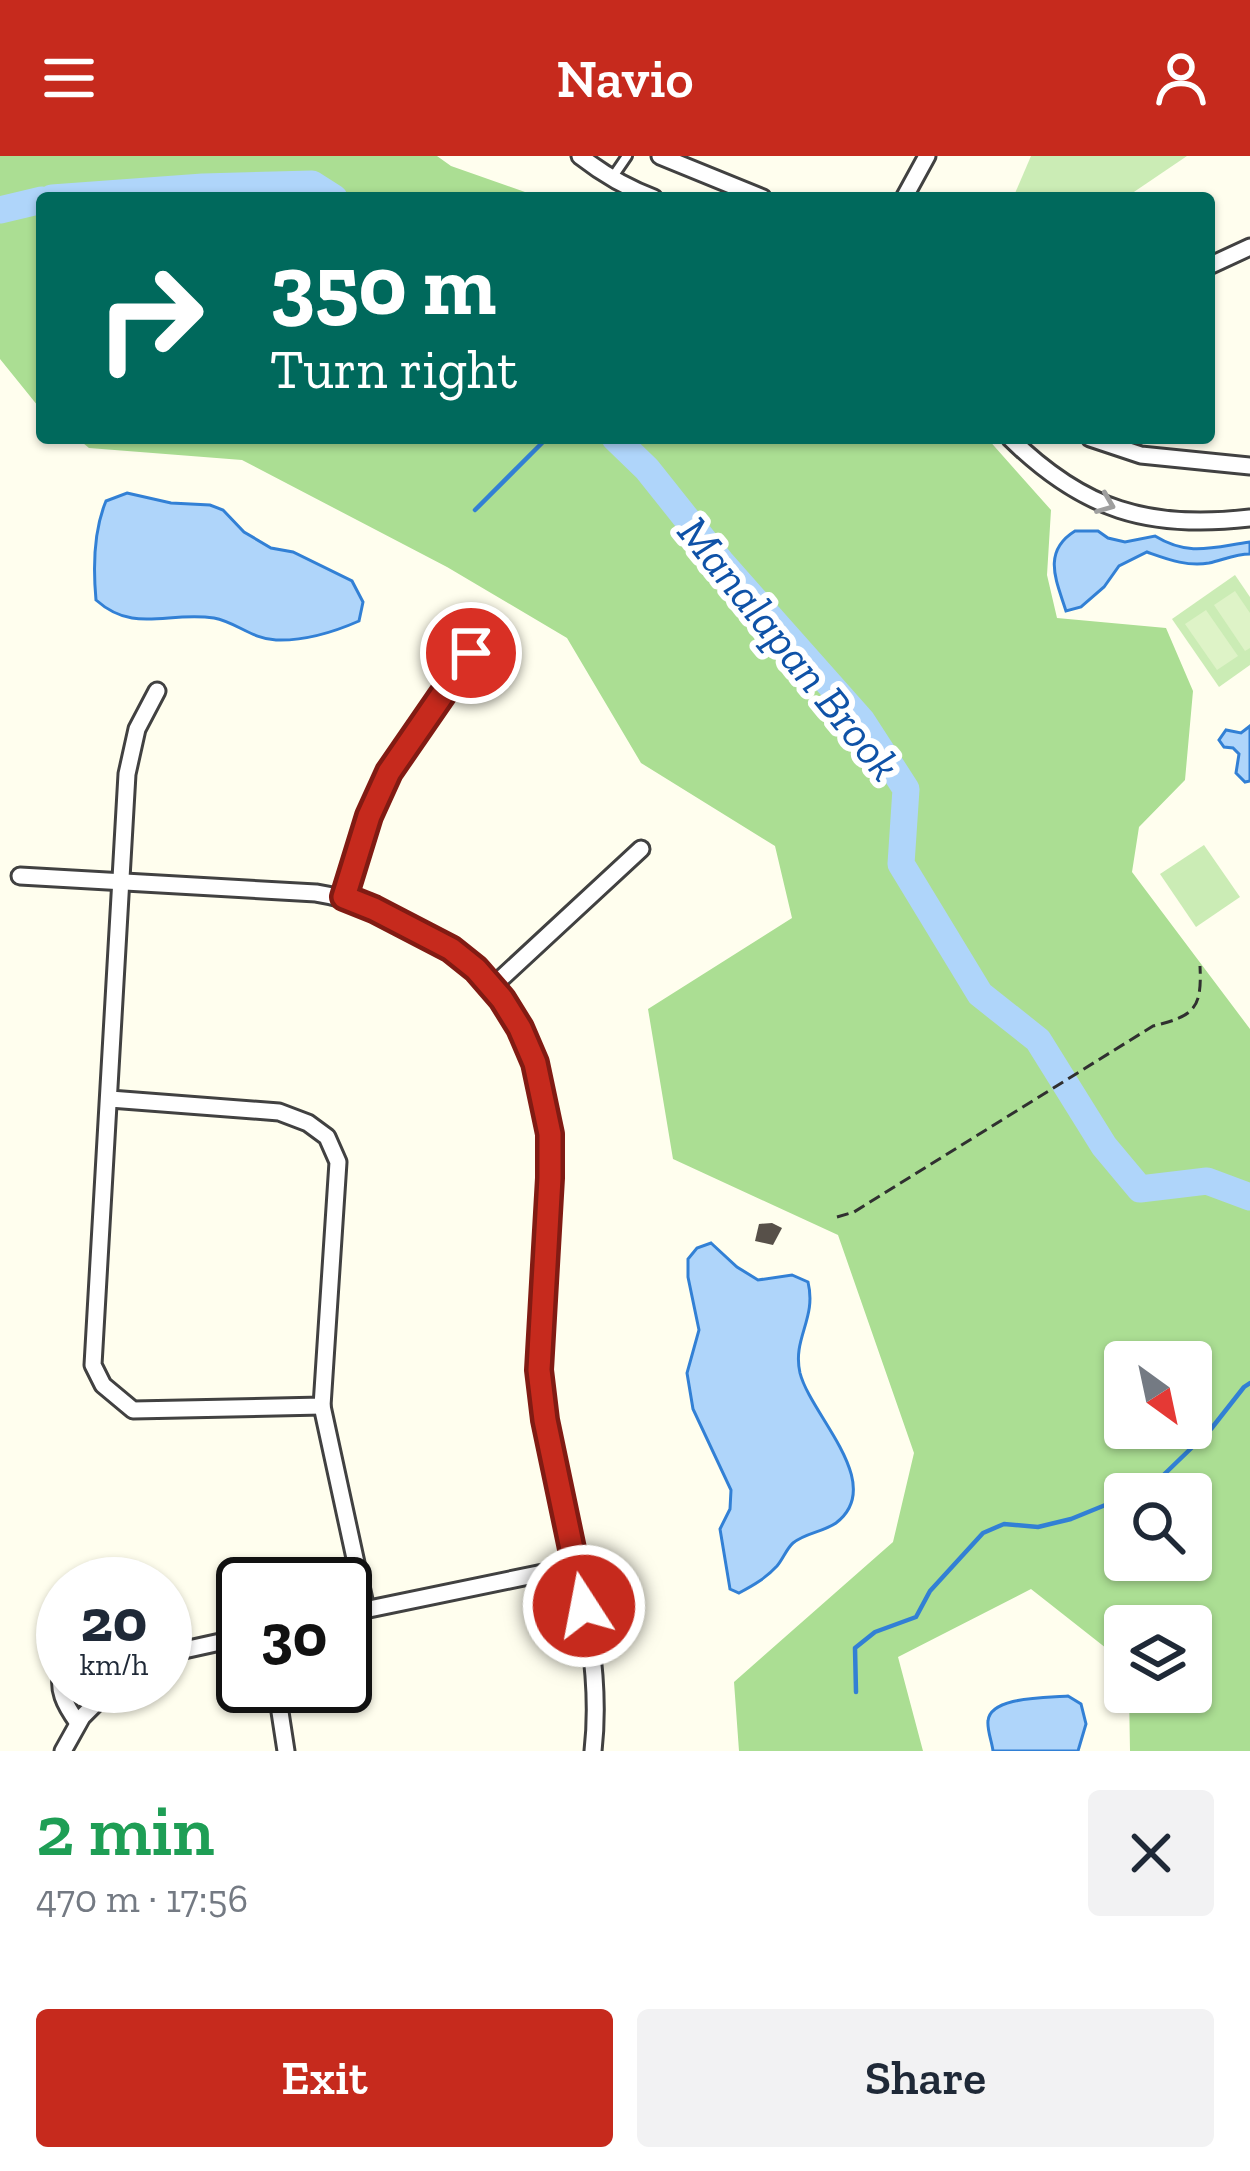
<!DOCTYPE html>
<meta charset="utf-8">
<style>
:root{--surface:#fff;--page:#f2f2f3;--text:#1f2937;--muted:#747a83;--accent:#c62a1d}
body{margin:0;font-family:"Zilla Slab",serif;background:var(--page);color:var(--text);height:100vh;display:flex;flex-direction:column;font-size:45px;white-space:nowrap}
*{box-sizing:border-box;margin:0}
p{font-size:39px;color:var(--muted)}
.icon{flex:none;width:66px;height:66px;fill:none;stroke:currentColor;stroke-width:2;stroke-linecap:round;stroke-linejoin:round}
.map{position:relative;height:1595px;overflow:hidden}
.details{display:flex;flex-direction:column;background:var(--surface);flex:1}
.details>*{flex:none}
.guide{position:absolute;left:36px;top:36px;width:1179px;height:252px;border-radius:12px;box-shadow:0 3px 9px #0004;background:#00695c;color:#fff;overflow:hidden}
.needle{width:78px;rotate:147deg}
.fabs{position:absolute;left:1104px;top:1185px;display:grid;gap:24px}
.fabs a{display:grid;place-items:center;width:108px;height:108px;border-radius:12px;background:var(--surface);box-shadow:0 3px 9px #0004;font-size:60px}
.speed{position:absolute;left:36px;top:1401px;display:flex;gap:24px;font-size:60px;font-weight:700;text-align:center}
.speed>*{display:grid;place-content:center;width:156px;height:156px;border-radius:50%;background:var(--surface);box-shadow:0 3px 9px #0004;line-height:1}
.speed small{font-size:30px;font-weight:400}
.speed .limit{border:6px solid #111;border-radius:18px;background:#fff;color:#111}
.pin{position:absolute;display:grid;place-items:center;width:102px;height:102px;color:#fff;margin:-51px;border:6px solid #fff;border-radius:50%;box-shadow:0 3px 12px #0007}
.me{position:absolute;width:132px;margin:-66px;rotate:349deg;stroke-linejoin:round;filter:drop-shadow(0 0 9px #0008)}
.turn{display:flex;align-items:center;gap:42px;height:252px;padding:0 36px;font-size:54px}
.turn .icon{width:156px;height:156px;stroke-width:2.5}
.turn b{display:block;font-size:84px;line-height:102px}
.round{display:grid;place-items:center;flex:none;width:126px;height:126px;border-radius:12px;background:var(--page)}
.headline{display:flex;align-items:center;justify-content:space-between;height:204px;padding:0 36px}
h1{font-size:72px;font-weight:600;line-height:90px;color:#1e9e55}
.action{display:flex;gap:24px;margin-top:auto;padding:24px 36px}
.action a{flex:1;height:138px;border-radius:12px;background:var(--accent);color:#fff;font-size:48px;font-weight:600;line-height:138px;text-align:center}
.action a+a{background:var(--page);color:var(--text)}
header{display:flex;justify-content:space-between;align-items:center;height:156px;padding:0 36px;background:var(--accent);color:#fff;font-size:54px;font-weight:600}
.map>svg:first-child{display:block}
</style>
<header><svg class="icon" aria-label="menu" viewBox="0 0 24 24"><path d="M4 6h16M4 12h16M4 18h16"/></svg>Navio<svg class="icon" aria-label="person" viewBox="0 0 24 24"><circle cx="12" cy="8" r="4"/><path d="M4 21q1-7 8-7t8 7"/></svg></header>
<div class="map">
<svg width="1250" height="1595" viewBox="0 0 1250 1595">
<rect width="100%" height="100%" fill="#fffeee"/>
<g fill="#cbecb5">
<path d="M1031 0H1187L1125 42H1013Z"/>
<path d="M1235 419 1250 441V509L1219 531 1172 463Z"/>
<path d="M1204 689 1240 741 1196 771 1160 718Z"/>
</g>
<g fill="#abde93" fill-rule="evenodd">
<path d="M0 0H437L451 10 542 42H42V255L0 203Z"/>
<path d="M77 282H987L1051 354 1047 419 1057 462 1166 472 1193 535 1185 624 1139 671 1132 716 1250 873V1595H1130L1129 1536H1191V1470H1125V1507L1031 1433 898 1501 923 1595H739L734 1526 893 1386 914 1297 838 1079 673 1003 648 853 792 762 775 690 641 607 567 482 447 411 242 304 89 292ZM1125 1206H1191V1272H1125ZM1125 1338H1191V1404H1125Z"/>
</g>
<g fill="#def3c7">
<path d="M1235 435 1250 457V492L1245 495 1214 449Z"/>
<path d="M1206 454 1238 500 1217 514 1185 468Z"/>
</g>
<g fill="#afd5fa" stroke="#3280d5" stroke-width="3">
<path d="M127 337 171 347 210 349 223 354 244 376 271 392 293 396 352 425 363 446 359 465C334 476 304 485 276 484 252 483 236 466 214 462 167 455 134 478 96 444 93 411 93 376 106 345Z"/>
<path d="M1075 375H1098L1108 382 1125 386 1155 380C1189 401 1213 391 1250 386V398C1235 398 1223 404 1209 407 1187 411 1167 403 1147 396L1119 410 1104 431 1081 451 1066 455C1057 426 1041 396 1075 375Z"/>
<path d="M1250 570V625L1245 626 1236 617 1239 598 1233 592 1224 591 1219 584 1226 574 1241 577Z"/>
<path d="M711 1087 737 1111 758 1124 792 1119 808 1126C817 1163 792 1182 800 1217 811 1260 887 1328 836 1367 823 1376 805 1377 793 1387 787 1392 783 1403 777 1410 766 1422 754 1429 739 1437L730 1433 720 1373 730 1353 731 1334 693 1253 687 1217 699 1174 688 1121V1103L697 1092Z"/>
<path d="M1068 1540 1081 1548 1086 1568 1078 1595H993C992 1586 987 1574 988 1565 990 1540 1048 1542 1068 1540Z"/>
</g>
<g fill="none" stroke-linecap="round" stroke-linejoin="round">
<g stroke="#3280d5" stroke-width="4.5">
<path d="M475 354 547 282"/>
<path d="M1135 1338 1148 1334 1211 1273 1244 1231 1250 1227"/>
<path d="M856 1536 855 1492 875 1476 916 1461 930 1435 983 1377 1004 1368 1038 1371 1071 1363 1125 1341"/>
</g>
<g stroke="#afd5fa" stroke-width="27">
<path d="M52 42 203 31 312 28 334 42"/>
<path d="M0 54 42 44"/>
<path d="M615 282 647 313 721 406 862 565 906 633 901 708 980 838 1038 884 1104 990 1140 1033 1207 1025 1250 1041"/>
</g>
</g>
<path fill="#575049" d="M772 1067 782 1072 773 1089 755 1085 759 1068Z"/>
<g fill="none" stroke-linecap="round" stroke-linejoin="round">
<g stroke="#414141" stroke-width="14">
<path id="lane" d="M612 22 627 0"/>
</g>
<g stroke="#414141" stroke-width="21">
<g id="street">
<path d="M580 0C603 18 627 32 654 42"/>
<path d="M660 0 763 42"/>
<path d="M904 42 927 0"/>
<path d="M1209 110 1250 91"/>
<path d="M1010 282C1083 354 1149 374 1250 362"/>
<path d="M1090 282 1141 299 1250 310"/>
<path d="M20 720 316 737C356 743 389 761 425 780 470 803 505 836 524 883 537 913 548 946 550 979 557 1074 531 1169 545 1262 561 1374 606 1481 593 1595"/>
<path d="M344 741 369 660 389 616 471 497"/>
<path d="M492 831 641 693"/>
<path d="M110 943 279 956 308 967 327 981 338 1006 322 1250 133 1254 103 1229 93 1209 127 618 137 573 157 535"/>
<path d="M322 1250 366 1453"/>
<path d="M345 1458 577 1410"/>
<path d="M165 1501 184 1494 243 1481"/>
<path d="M63 1512C56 1533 65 1549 78 1567"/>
<path d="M276 1530 286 1595"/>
<path d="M63 1595 82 1561 113 1530"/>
</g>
</g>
<path stroke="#303030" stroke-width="3" stroke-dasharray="12 6" stroke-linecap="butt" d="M837 1061 854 1056 1153 870C1195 860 1202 852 1200 810"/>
<use href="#lane" stroke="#fff" stroke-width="8"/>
<use href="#street" stroke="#fff" stroke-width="15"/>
</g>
<defs><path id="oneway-chevron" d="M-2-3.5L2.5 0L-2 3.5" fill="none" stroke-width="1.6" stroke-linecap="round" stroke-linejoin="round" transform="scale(3)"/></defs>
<use stroke="#9f9f9f" href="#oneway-chevron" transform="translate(1106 348) rotate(22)"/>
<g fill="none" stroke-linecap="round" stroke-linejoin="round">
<g stroke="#811b13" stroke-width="30">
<path id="route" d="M471 497 389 616 369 660 344 741 374 753 451 793 476 813 502 843 520 872 535 907 550 978V1022L539 1214 545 1264 584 1450"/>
</g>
<use href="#route" stroke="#c62a1d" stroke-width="21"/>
</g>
<g text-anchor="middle" stroke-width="12" stroke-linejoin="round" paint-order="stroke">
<g font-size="45" font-style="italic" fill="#0f52a7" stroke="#fff">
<text transform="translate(790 492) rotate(51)" y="16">Manalapan Brook</text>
</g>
</g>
</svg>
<div class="fabs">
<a><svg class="needle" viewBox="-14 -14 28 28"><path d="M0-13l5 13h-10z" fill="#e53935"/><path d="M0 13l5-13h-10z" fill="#747a83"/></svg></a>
<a><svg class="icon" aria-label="search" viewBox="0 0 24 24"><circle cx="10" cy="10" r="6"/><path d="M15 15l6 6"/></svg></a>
<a><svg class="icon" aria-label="layers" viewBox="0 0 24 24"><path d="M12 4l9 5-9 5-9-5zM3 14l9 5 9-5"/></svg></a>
</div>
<div class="speed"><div>20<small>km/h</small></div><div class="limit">30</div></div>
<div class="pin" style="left:471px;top:497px;background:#d93025"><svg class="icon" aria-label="arrive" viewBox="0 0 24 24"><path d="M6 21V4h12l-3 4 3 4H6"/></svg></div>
<svg class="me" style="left:584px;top:1450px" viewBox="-20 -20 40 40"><circle r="17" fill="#c62a1d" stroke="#fff" stroke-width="3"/><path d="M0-11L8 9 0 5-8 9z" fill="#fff"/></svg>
<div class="guide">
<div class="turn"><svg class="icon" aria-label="right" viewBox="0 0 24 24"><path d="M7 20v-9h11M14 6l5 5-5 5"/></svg><div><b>350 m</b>Turn right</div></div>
</div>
</div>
<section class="details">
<div class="headline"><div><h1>2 min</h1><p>470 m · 17:56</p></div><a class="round"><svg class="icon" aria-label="close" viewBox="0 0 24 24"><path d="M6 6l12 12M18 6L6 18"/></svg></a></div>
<div class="action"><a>Exit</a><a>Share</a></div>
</section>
